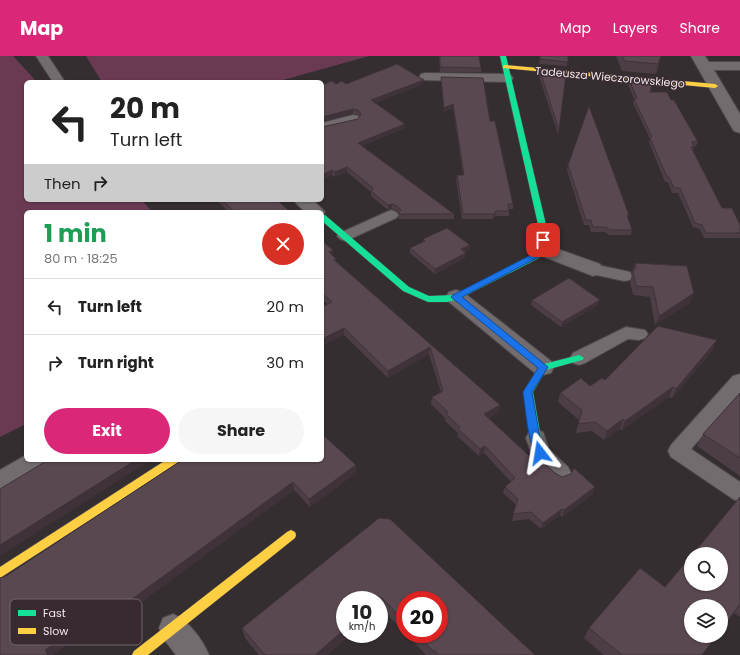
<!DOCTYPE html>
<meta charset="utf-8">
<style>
:root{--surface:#fff;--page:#f6f6f6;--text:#222;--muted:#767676;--line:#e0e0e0;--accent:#db2777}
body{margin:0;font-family:Poppins,sans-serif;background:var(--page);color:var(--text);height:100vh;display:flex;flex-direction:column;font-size:15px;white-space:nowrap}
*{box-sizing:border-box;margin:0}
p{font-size:13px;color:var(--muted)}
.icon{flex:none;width:22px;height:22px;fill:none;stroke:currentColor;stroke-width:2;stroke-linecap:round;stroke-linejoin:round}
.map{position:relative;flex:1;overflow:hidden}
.details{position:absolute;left:24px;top:154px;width:300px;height:252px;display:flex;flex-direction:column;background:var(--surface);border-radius:6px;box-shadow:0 1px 3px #0004}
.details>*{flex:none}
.top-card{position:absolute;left:24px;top:24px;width:300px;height:122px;border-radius:6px;box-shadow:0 1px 3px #0004;background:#fff;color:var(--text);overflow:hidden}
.controls{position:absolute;left:684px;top:491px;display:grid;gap:8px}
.controls a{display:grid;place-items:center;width:44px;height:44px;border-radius:50%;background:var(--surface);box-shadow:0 1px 3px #0004;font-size:20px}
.speed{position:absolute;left:336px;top:535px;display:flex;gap:8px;font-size:20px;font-weight:700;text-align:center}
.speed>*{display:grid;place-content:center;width:52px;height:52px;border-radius:50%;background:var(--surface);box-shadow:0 1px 3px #0004;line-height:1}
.speed small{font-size:10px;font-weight:400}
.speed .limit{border:6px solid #d22;background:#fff;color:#111}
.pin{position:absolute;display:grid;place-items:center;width:34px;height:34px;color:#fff;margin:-17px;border-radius:8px;box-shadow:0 2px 6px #0006}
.me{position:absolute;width:44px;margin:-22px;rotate:346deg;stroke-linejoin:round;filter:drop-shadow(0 0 3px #0008)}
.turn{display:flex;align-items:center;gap:14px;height:84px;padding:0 20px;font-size:18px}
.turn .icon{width:52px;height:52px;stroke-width:2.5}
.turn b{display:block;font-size:28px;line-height:34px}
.then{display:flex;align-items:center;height:38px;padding:0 20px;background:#0003;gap:8px;font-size:15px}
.round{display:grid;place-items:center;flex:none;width:42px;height:42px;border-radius:21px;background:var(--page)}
.summary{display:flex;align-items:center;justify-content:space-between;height:68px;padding:0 20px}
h1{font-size:24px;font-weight:700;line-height:30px;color:#1e9e55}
.action{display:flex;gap:8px;margin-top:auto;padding:8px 20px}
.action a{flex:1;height:46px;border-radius:24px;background:var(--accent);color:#fff;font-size:16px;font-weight:700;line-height:46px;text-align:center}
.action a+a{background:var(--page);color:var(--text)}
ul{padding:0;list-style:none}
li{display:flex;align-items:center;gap:12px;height:56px;padding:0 20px;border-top:1px solid var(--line)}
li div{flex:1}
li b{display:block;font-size:15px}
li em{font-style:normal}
header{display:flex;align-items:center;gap:24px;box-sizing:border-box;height:56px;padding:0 20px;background:var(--accent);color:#fff}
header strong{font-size:19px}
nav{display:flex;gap:22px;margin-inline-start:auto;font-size:14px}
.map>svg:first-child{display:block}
</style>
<header>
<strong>Map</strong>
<nav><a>Map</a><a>Layers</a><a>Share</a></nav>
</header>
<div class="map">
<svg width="740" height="599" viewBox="0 0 740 599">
<rect width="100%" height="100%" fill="#342e31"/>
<g fill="#6a3a53">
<path d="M0 0H13L37 26H26V144H142L152 156H26V368L0 381Z"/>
<path d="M86 0H369L276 26H102Z"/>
</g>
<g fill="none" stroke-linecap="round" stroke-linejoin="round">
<g stroke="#4f494c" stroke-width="2">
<g id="lane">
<path d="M36 0H48L65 26H53Z"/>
<path d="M425 17 507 18 511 19 513 22 511 25 507 26 421 24 419 21 421 18Z"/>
<path d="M353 59 358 60 360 63 358 66 322 75V67Z"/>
<path d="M391 154 396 156 399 159 396 162 350 183 345 185 340 183 337 180 340 177Z"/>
<path d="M593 208 630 216 632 220 630 224 624 225 587 217 585 213 587 209Z"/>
<path d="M626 271 645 274 648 278 645 282 639 284 628 283 585 307 579 309 573 307 570 302 573 297Z"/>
<path d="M740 318V337L691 393 740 426V446L733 443 671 401 668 395 671 389 733 320Z"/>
<path d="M536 374 543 376 549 393 568 411 571 417 568 423 561 426 554 423 533 403 526 382 529 376Z"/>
</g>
</g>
<g stroke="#4f494c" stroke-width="2">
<g id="street">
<path d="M691 0H705L709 6H740V14H714L740 58V77L734 75 732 72Z"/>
<path d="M293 144H313L325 156 322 160V156H305Z"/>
<path d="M541 187 600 208 603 213 600 218 593 220 534 197 531 193 534 189Z"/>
<path d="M456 234 463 236 551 305 554 311 551 317 543 319 535 317 449 246 446 241 449 236Z"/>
<path d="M26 399V404H51C45 417 14 433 0 438V414Z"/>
<path d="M173 558C189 565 202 583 209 599H176L163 582 159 572 163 562Z"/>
</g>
</g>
<g stroke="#4f494c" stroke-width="1">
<g id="fast">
<path d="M500 0H506L547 173 545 193 539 202 459 243 447 246H428L403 235 322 165V159H325L409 231 429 240 454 239 533 198 537 193 539 173Z"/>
<path d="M579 299 584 302 582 304 546 314 533 336 541 382 539 385 536 386 533 385 523 336 540 309Z"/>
</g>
</g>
<g stroke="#4f494c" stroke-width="1">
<g id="slow">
<path d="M505 9 715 28 718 30 715 32 503 12V10Z"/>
<path d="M166 404H179L178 407 0 522V511Z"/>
<path d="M291 474 295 476 296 479 295 482 148 599H132L134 595 287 476Z"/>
</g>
</g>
<use href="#lane" fill="#726c6f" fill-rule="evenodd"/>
<use href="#street" fill="#726c6f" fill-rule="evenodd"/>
<use href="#fast" fill="#16e098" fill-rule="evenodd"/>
<use href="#slow" fill="#ffcf43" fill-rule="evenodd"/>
</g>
<g fill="#4d3e46">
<path d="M439 0H479L481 12V16H440Z"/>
<path d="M540 0H568L567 10 539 8Z"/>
<path d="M616 0H661L656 18 622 15Z"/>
<path d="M540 15 559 74 558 78 539 20Z"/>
<path d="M441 21 490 65 513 148V153H509V160H495L493 163H462L456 124 457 119H463L453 52 444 56 441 26Z"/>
<path d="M629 24 651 36 671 44 698 86 696 90H694V91L693 96 722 152 740 169V182H704L700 173 693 171 678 137H672L668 126H665L649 86 650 83 633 47 634 43 628 28Z"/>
<path d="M336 28H423L375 47 405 72 362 90 454 158V163H400L398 162 399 157 397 155 392 153 388 154 371 140V136L347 116 335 121 332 119 324 122 322 121V71L358 63 360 60 358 59 353 58 322 65V29Z"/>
<path d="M568 109 629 159 628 162 632 174 631 179H609L605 176H591L589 169H584L567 114Z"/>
<path d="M216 144H277L290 156H229Z"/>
<path d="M423 183 470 193 464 196 465 202 435 218 410 197V192L423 186Z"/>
<path d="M322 185 333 194V200L336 203V205L500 349 499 356 488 362 537 407 593 438 562 461 560 459 541 473 529 463 512 465 516 449 503 437 505 431 511 426 484 397 479 400 457 380 458 377 445 365V362L431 348 432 341 441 336 429 298 388 322 344 279 327 248 322 244Z"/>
<path d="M635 207 691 246 655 269 650 241 633 239 630 226 632 218V216Z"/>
<path d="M532 244 598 249 561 271 531 249Z"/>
<path d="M713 294 672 342 669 341 622 374 620 373 604 384 592 375 576 377 579 364 558 346 560 337 590 330 605 324Z"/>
<path d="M740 337V420L697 390 703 378Z"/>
<path d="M182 404 356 417 310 451 294 434 96 579 91 571 53 599H0L6 520Z"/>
<path d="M740 441V561L734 557 702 599H604L584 582 589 572 665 531Z"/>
<path d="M379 462 535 599H426L406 578H439L405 544V577L381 552 345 578H351L327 599H259L245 582 242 572Z"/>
</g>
<g fill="#3f3239">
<path d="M424 24 423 28 371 49V44Z"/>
<path d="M453 48V52L444 56V52Z"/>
<path d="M353 53V58L322 65V61Z"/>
<path d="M405 68V72L358 92V87Z"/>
<path d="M347 111V116L335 121V116Z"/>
<path d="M332 114V119L324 122V118Z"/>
<path d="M392 148V153L388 154V149Z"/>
<path d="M496 155 495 160 493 163 494 158Z"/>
<path d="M470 189V193L460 198 461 193Z"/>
<path d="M333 194V202L329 196Z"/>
<path d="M466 197 465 202 435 218V213Z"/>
<path d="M694 237 691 246 655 269 659 260Z"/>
<path d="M600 244 598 249 561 271 562 266Z"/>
<path d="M344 272V279L322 290V283Z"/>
<path d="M717 284 713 294 672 342 676 333Z"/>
<path d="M430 291 429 298 388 322V315Z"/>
<path d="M673 331 669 341 622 374 625 365Z"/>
<path d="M500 349 499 356 483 365 484 358Z"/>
<path d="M623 363 620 373 604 384 607 375Z"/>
<path d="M485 390 484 397 479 400 480 393Z"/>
<path d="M136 404H151L0 500V489Z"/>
<path d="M356 409V417L310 451 309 443Z"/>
<path d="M293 426 294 434 96 579 92 572Z"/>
<path d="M595 431 593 438 562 461 564 454Z"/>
<path d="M562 453 560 459 541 473 543 467Z"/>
<path d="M381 541V552L379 554V544H378Z"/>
<path d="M87 564 91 571 53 599H48L45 594Z"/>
<path d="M345 573V578H351L327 599H315Z"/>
</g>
<g fill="#5a4851" stroke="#3f3239">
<path d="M440 0H479L481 12 440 11Z"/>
<path d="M540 0H568V6L540 3Z"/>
<path d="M622 0H661L658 8 625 5Z"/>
<path d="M397 8 424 24 371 44 405 68 358 87 454 158H400L398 157 401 154 397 150 392 148 388 149 371 135 373 132 347 111 335 116 332 114 324 118 322 116V71L358 63 361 58 358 54 353 53 322 61V29L332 25 336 28 342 25 346 28Z"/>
<path d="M540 15 566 18 559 74Z"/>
<path d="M441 21 483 22 490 65H495L513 148H508L509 155H496L494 158H463L457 119H464L453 48 444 52Z"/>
<path d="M629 24 653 26 650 36H667L671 44H674L698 86H692L694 91H691L722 152H732L740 169V177H706L702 169 695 167 680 132H674L669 121H667L650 82 652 81 634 43 637 42Z"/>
<path d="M589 50 629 159H627L632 174H610L606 171H593L591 164H586L568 109Z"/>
<path d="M222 144H277L290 156H235Z"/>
<path d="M447 172 470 189 461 193 466 197 435 213 410 192 425 185 423 183Z"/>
<path d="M322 185 333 194 329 196 336 203 334 204 500 349 484 358 537 407 541 405 555 417 562 421 571 418 574 412 595 431 564 454 562 453 543 467 531 456 513 458 518 443 505 431 515 422 485 390 480 393 458 373 460 371 446 358 448 356 432 341 443 335 430 291 388 315 344 272 322 283V251L332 246 322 237Z"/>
<path d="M635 207 687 210 694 237 659 260 653 231 636 230 633 216 636 211Z"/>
<path d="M569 222 600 244 562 266 532 244Z"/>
<path d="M658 270 717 284 676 333 673 331 625 365 623 363 607 375 595 366 578 368 582 354 560 337 581 322 590 330 602 322 605 324Z"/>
<path d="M740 337V402L703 378Z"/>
<path d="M322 378 356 409 309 443 293 426 92 572 87 564 45 594 48 599H0V522L6 520 182 404H322Z"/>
<path d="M48 404H136L0 489V433Z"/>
<path d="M740 441V548L721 574V550H691V580H716L702 599H622L589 572 640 512 665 531 691 500V528H721V498H693Z"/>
<path d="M379 462 390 463 535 599H439L434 594 433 595 417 578H439V544H405V566L381 541 378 544H345V573L315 599H265L242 572Z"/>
</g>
<path fill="#1a73e8" stroke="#114b97" d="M543 182 547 184 545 193 539 201 462 241 548 311 532 336 540 382 545 397 543 400 540 401 536 400C527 381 526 356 523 336L538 312 451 241 453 239 533 198 537 192 539 184Z"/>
<g text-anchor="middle" stroke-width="3" stroke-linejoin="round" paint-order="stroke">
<g font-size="11" fill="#f1e8ec" stroke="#382a30">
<text transform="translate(610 21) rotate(5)" y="4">Tadeusza Wieczorowskiego</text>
</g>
</g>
<rect x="10" y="543" width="132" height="46" rx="6" fill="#382a30" stroke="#706368" stroke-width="1"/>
<rect x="18" y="554" width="18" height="6" fill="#16e098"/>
<rect x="18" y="572" width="18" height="6" fill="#ffcf43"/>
<g font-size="11" fill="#f1e8ec">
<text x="43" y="561">Fast</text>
<text x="43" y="579">Slow</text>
</g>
</svg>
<div class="controls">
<a><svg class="icon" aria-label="search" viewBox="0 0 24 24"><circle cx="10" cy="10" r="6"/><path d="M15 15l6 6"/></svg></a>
<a><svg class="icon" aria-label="layers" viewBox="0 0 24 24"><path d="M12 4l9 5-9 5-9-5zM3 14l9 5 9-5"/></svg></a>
</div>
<div class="speed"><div>10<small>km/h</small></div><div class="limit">20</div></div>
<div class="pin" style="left:543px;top:184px;background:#d93025"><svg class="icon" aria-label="arrive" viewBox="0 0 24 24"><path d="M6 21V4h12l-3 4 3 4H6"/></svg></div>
<svg class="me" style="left:540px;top:397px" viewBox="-20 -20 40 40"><path d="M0-17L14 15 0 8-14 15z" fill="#1a73e8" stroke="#fff" stroke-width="4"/></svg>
<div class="top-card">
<div class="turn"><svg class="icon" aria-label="left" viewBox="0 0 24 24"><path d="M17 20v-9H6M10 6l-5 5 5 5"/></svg><div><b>20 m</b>Turn left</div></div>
<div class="then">Then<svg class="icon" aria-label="right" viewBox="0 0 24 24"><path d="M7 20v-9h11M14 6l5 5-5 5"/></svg></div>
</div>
<section class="details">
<div class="summary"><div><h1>1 min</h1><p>80 m · 18:25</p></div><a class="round" style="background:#d93025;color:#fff"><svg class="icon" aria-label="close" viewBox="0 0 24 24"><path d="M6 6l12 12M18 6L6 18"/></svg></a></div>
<ul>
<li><svg class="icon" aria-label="left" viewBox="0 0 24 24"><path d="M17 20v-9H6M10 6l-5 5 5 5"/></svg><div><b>Turn left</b></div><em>20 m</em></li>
<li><svg class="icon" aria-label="right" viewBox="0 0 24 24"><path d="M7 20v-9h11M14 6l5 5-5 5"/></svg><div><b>Turn right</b></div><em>30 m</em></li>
</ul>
<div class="action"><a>Exit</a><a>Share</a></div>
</section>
</div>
